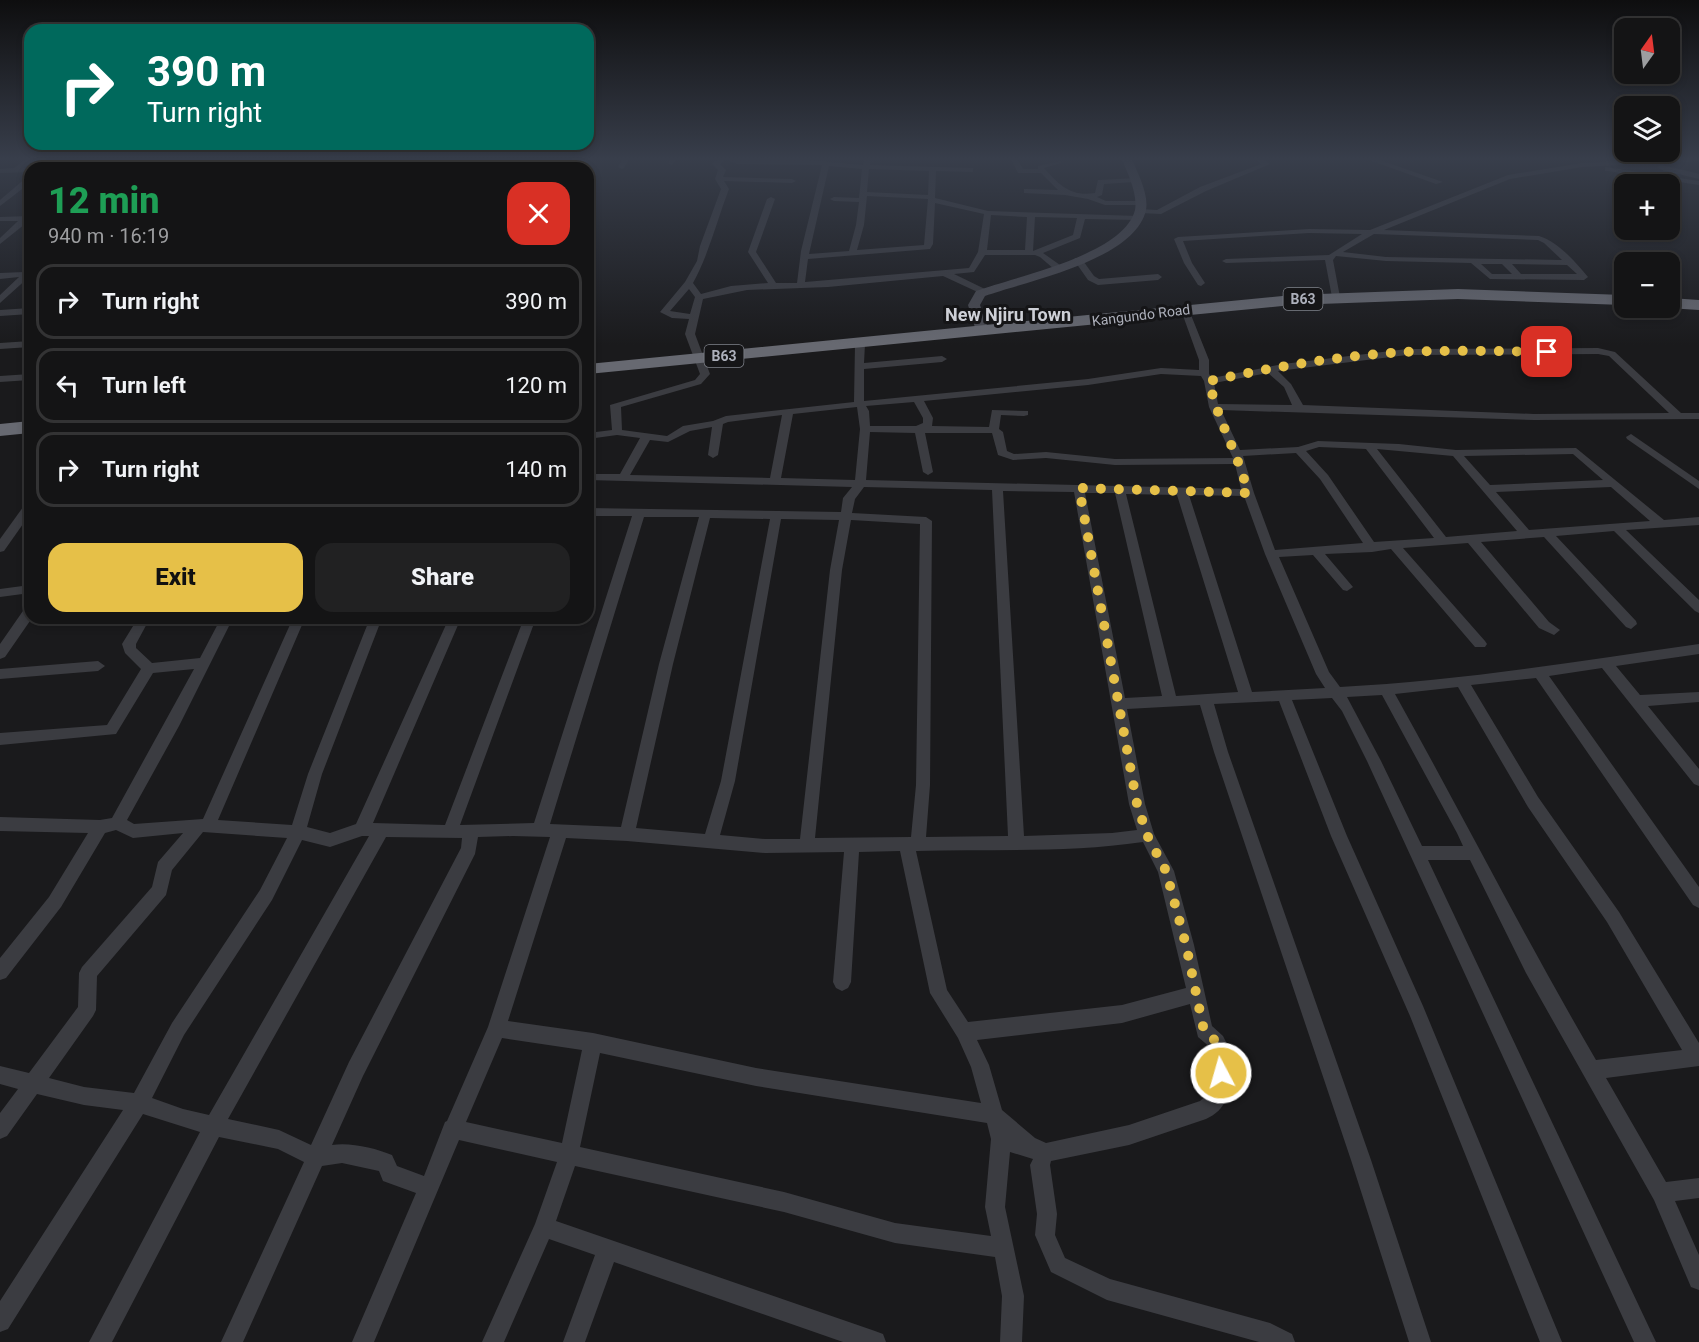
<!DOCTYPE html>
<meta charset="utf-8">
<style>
:root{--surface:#141415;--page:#212122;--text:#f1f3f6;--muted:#9d9ea0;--line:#333334;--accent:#e6c048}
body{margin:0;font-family:Roboto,sans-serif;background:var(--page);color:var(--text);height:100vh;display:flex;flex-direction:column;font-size:22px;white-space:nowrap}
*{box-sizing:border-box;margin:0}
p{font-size:20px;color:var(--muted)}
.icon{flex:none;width:33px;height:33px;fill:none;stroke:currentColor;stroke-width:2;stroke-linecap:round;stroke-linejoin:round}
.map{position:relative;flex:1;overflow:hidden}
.drawer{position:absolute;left:24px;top:162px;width:570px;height:462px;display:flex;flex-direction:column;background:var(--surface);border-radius:18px;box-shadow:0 3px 9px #0003,0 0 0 2px var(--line)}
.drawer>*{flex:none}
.hud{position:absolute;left:24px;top:24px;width:570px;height:126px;border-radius:18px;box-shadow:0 3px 9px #0003,0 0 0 2px var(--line);background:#00695c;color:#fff;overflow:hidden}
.needle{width:39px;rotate:14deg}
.fabs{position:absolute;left:1614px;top:18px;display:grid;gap:12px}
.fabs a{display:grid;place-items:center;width:66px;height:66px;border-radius:12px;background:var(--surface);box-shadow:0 3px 9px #0003,0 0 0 2px var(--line);font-size:30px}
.pin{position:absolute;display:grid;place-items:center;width:51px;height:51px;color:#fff;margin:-26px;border-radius:12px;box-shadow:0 3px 9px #0006}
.me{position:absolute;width:66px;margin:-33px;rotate:354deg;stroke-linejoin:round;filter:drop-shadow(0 0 4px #0008)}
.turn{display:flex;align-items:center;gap:21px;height:126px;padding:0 24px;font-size:27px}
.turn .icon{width:78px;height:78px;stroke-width:2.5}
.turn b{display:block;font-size:42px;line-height:51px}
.round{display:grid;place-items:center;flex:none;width:63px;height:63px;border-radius:18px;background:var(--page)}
.overview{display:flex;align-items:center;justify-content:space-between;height:102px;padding:0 24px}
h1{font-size:36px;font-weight:800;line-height:45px;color:#1e9e55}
.cta{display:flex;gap:12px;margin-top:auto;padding:12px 24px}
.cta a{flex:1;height:69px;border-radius:18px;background:var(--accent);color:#111;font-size:24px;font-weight:800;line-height:69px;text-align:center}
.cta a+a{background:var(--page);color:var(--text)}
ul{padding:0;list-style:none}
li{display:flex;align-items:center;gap:18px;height:75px;margin:0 12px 9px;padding:0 12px;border:3px solid var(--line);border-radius:18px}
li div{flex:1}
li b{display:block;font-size:22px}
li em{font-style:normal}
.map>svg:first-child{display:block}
</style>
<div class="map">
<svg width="1699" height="1342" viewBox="0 0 1699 1342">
<rect width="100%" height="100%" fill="#1a1a1c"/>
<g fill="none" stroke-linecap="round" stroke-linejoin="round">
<g fill="#3b3c41" fill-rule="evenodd">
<path d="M0 157H6L0 161Z"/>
<path d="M29 157H37L23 168H31L30 172 0 173V169L14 168Z"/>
<path d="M64 157H71L59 168H51Z"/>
<path d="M101 157H108L96 168H88Z"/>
<path d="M238 157H267L264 159 157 168H108L112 166 164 163 171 158 174 160 173 162Z"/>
<path d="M290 157H297L290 168H282Z"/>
<path d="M388 157H394L388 168H380Z"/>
<path d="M493 157H499L495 168H487Z"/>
<path d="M579 157H585L579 165 575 163Z"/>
<path d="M624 157H630L624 168 622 169 618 167Z"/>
<path d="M672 157H678L672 165 668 163Z"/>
<path d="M720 157H732L738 160H808L863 165 865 157H871L870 165 970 168H973V172L936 171 935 198 988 211 1138 216 1142 218 1138 220 1085 219 1080 238 1043 253 1060 265V269H1054L1040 257 1035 255H985L974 272 954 274 987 290 988 292 984 295 943 276 828 287 747 290 703 299 695 334 710 374 701 384 621 407 622 430 667 436 683 426 713 421 726 416 854 402 855 344 860 341 865 344 864 363 942 356 947 359 942 362 864 369V401L1088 379 1161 368 1199 370V360L1181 310 1185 307 1189 310 1209 360V374L1212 378 1283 364 1407 349 1598 348 1615 352 1681 413H1699V419L1534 420 1221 410 1240 450 1298 447 1318 441 1399 444 1456 450 1576 448 1664 520 1699 517V525L1626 530 1699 600V613L1695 611 1614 531 1556 536 1636 621 1637 624 1631 629 1626 627 1544 537 1481 542 1549 622 1560 630 1554 635 1539 628 1468 543 1403 548 1485 641 1487 644 1485 647H1475L1391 549 1372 552 1325 554 1353 587 1347 591 1343 590 1313 555 1279 557 1329 672 1340 687C1460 681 1580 661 1699 644V654L1616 666 1640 695 1699 692V702L1648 706 1699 769V786L1694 784 1602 668 1549 676 1699 887V908L1693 905 1536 678 1471 685 1538 797 1619 912 1699 1043V1066L1606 1078 1666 1182 1699 1178V1198L1675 1201 1699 1255V1290L1691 1287 1654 1200 1526 973 1470 860H1428L1656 1342H1634L1367 761 1342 711 1332 698 1292 700 1347 836 1423 1006 1562 1342H1540L1410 1016 1331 836 1279 701 1214 704 1228 752 1371 1160 1431 1342H1409L1351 1160 1214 752 1200 705 1127 709 1145 804 1154 834 1174 871 1194 945 1212 1026 1223 1036 1232 1054 1226 1099C1223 1108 1215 1115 1206 1119L1129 1145 1051 1161 1050 1165 1057 1214 1055 1235 1065 1258 1110 1279 1270 1323 1292 1334 1295 1342H1259L1107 1300 1051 1272 1035 1235 1037 1214 1030 1165 1033 1159 1010 1152 1005 1207 1024 1296 1022 1342H1000L1002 1296 995 1257 895 1243 784 1212 575 1166 556 1221 875 1331 883 1334 886 1342H843L614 1262 585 1342H563L595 1255 549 1239 504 1342H482L535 1224 557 1162 459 1140 374 1342H352L416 1193 383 1181 379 1171 342 1163 322 1166 243 1342H221L304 1162 278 1149 219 1137 112 1342H89L200 1132 143 1114 8 1329 0 1332V1301L123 1110 84 1105 37 1094 7 1136 0 1139V1113L18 1089 0 1084V1066L29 1073 78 1007 79 973 82 967 152 887 158 862 183 833 133 838 116 830 105 833 61 907 6 978 0 980V958L49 897 88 833 0 831V817L100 820 112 818 194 669 153 673 116 734 0 745V733L107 725 141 669 125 653 122 644 138 618H150L136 644V648L152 663 200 658 221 618H233L179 726 127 820 134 824 203 819 293 618H305L218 820 292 825 308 774 370 618H382L322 774 307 827 330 833 356 824 449 618H461L373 823 445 825 524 618H536L460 825 534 823 632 516H588V508L841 512 843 498 852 487 588 480V474H620L640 438 617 435 588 439V433L612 430 610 405 695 380 700 374 685 334 689 319 672 318 660 312 685 282 697 261 700 246 721 189 715 179 718 170 712 164ZM726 159 737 164 822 165 801 251 797 283H776L756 252 775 199 771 197 767 199 748 252 768 283 731 286 701 294 693 283C709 254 717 220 729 189L724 181 792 183 796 181 792 179 723 177 726 170 720 164ZM829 166 862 169 859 198 834 197 830 199 834 201 859 202 856 225 849 251 809 254ZM869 169 929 171 928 195 867 192ZM867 196 928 199 924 245 857 250 864 225ZM935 203 984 214 978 252 969 268 805 282 808 259 930 249 933 244ZM991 215 1027 217 1025 250H987ZM1035 217 1077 218 1073 235 1033 251ZM689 289 695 297 690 314 670 311ZM1598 354 1609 356 1669 413 1534 414 1303 405 1291 384 1278 371 1407 355ZM1268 373 1284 387 1292 405 1218 404 1214 383ZM1161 374 1201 376 1204 381 1209 407 1233 458 1115 459 1046 452 1014 454 1007 451 1003 432 999 429 1001 415 1024 416 1028 415V411L992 410 989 427 932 426 933 418 924 401 1088 385ZM914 402 923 418V423L916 426H870L869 411 866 406ZM857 407 860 429 855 480 781 478 793 414ZM782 415 770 478 630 475 650 440 668 442 690 431 712 427 708 455 713 458 718 455 723 424 728 422ZM870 432 915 433 923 472 928 475 933 472 925 433H992L998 455 1013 460 1046 458 1115 465 1235 464 1241 489 866 480ZM1319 447 1366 449 1434 538 1374 542 1328 475 1306 451ZM1377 449 1453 456 1517 531 1446 537ZM1296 453 1320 479 1363 543 1275 550 1254 493 1243 456ZM1573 454 1603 480 1490 485 1464 456ZM864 487 992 490 1008 836 926 837 930 785 932 521 926 517 852 513 855 499ZM1611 487 1650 521 1529 530 1496 492ZM1003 491 1074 492 1129 804 1137 830 1112 833 1024 836ZM1085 493H1115L1162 696 1125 698ZM1126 494 1177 495 1238 692 1176 696ZM1189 495 1244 496 1265 554 1316 674 1325 688 1252 692ZM644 517H699L659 664 621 827 550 824ZM710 518 770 519 721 781 705 834 636 828 673 664ZM781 519 839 520 830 570 800 839H765L720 835 735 781ZM851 520 920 524 916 785 911 837 815 838 842 570ZM1458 687 1528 807 1607 922 1682 1050 1596 1060C1526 940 1463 816 1395 694ZM1382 695 1457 833 1463 846H1422L1381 761 1347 697ZM203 832 287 838 260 890 172 1023 134 1093 84 1087 49 1078 93 1016 96 1010 97 976 166 895 172 870ZM362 836H369L209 1115 183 1109 152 1098 184 1035 272 900 302 840 330 847ZM513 836 550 837 488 1027 447 1121 445 1122 424 1176 397 1166 392 1155C375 1148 350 1142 332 1145L363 1076 475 854 478 837ZM386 837 462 838 461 848 349 1062 311 1145 279 1130 228 1119ZM566 838 627 841 765 853 844 852 833 982 836 988 842 991 848 988 851 982 859 852 900 851 930 993 958 1038 971 1067 981 1103 756 1068 593 1033 508 1021ZM1143 842 1158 872 1186 988 1122 1005 968 1022 947 990 916 851C991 849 1068 853 1143 842ZM1190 1004 1198 1037 1211 1048 1214 1055 1208 1094 1200 1101 1129 1125 1046 1143 1035 1138 1002 1110 989 1065 977 1040 1122 1023ZM502 1038 582 1050 562 1143 466 1122ZM600 1053 756 1086 987 1123 991 1139 985 1207 991 1236 895 1223 784 1192 580 1147Z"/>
<path d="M1010 157H1016L1023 169H1038V166L1061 161V163L1044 168C1059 185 1071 197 1095 193L1098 180 1137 178V182H1134L1104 184 1102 195 1097 197 1106 201H1140L1144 203 1140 205H1105L1088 199 1065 195 1024 193V189H1027L1058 190 1041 173H1018Z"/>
<path d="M1253 157H1261L1270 164 1206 191 1161 214 1140 213 1136 211 1140 209 1157 210 1200 187 1261 164Z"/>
<path d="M1361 157H1371L1443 182 1436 184Z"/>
<path d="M1699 157V161L1582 167 1510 179 1384 230 1539 236C1559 242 1576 263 1588 277L1584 280 1490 279 1471 263 1386 261 1336 256 1333 260 1340 297 1336 300 1332 297 1325 260 1226 263 1222 261 1226 259 1329 255 1362 234 1309 233 1183 241 1192 263 1205 283 1201 286 1198 285 1184 263 1174 239 1178 237 1309 229 1370 230 1508 175 1582 163ZM1374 234 1538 240 1544 243 1562 260 1386 257 1343 252ZM1481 264H1502L1512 274H1492ZM1512 264 1567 265 1577 274H1521Z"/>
<path d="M1661 165 1696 173 1699 174V179L1662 170 1657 167Z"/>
<path d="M1605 167 1699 181V185L1608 171H1605Z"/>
<path d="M27 177H30V183L0 206V200Z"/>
<path d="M30 216V220L0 244V238L18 221H0V217Z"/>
<path d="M1075 258H1081L1094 276 1099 279 1158 274 1162 277 1158 280 1098 285 1088 280 1074 260Z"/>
<path d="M30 268V276L0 303V295L19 277 0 279V273L24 272Z"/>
<path d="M30 308V314L0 316V310Z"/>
<path d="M30 341V347L0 349V343Z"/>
<path d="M30 374V380L0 382V376Z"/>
<path d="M1631 434 1699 481V489L1627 439 1626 437Z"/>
<path d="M30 502V514L4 551 0 552V539L26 503Z"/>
<path d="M30 585V593L0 597V589Z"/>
<path d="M30 606V618H32L5 657 0 659V644L25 608Z"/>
<path d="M98 661 105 666 98 671 0 679V669Z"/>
</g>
<path fill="#494a51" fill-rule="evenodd" d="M1121 157H1131C1137 172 1149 193 1146 210 1135 260 1027 281 985 296L980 305 989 331 987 334H977L968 305 976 291C1014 277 1124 255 1135 210 1138 193 1127 172 1121 157Z"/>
<g fill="#676971" fill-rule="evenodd">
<path d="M1458 289 1624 295V305L1458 299 1292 305 588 374V364L1292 295Z"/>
<path d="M1670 298 1699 300V310L1668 308Z"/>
<path d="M30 421V433L0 436V424Z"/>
</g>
</g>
<linearGradient id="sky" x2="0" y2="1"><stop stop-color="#0e0e0f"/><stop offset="0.46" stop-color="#383e4b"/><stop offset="1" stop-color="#383e4b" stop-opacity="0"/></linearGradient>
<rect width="1699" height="345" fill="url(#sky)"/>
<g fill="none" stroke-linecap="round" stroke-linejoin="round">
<path stroke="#e6c048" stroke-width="10" stroke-dasharray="0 18" d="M1221 1073 1222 1054 1217 1042 1204 1031 1186 945 1166 871 1147 835 1137 804 1079 488 1248 493C1238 453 1218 422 1209 381 1273 367 1339 356 1404 352 1451 350 1500 351 1547 352"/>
</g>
<g text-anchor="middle" stroke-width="6" stroke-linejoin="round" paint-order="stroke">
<g fill="#151517" stroke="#7f828a" stroke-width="1.5">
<rect x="1283.5" y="288" width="39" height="22" rx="4.5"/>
<rect x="704.5" y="345" width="39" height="22" rx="4.5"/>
</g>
<g font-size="14" font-weight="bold" fill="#adb0bb">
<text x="1303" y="304">B63</text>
<text x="724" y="361">B63</text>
</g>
<g font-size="14" fill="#adb0bb" stroke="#151517">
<text transform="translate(1141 315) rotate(-7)" y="5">Kangundo Road</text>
</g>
<g font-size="18" font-weight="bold" fill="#ced0d7" stroke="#151517">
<text x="1008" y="321">New Njiru Town</text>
</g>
</g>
</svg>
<div class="fabs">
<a><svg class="needle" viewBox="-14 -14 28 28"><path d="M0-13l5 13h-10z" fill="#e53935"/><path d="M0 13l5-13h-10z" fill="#9d9ea0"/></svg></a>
<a><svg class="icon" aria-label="layers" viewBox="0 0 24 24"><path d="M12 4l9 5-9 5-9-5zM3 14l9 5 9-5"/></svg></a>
<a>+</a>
<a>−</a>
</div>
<div class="pin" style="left:1547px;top:352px;background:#d93025"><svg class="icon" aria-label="arrive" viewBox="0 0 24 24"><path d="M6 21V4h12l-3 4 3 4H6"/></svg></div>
<svg class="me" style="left:1221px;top:1073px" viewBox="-20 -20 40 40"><circle r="17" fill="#e6c048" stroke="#fff" stroke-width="3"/><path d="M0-11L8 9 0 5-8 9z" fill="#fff"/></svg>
<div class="hud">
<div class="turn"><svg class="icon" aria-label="right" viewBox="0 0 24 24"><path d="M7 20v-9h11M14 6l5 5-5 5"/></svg><div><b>390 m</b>Turn right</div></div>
</div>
<section class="drawer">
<div class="overview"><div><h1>12 min</h1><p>940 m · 16:19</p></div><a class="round" style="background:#d93025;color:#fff"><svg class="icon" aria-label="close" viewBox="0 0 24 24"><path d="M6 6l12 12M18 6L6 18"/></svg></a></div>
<ul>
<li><svg class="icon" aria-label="right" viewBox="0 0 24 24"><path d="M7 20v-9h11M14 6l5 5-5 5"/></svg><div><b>Turn right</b></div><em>390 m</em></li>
<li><svg class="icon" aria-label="left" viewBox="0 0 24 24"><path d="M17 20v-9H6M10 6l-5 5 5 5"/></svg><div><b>Turn left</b></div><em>120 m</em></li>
<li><svg class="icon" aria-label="right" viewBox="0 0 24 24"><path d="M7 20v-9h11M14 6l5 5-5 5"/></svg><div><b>Turn right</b></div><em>140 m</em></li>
</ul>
<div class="cta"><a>Exit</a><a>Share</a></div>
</section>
</div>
